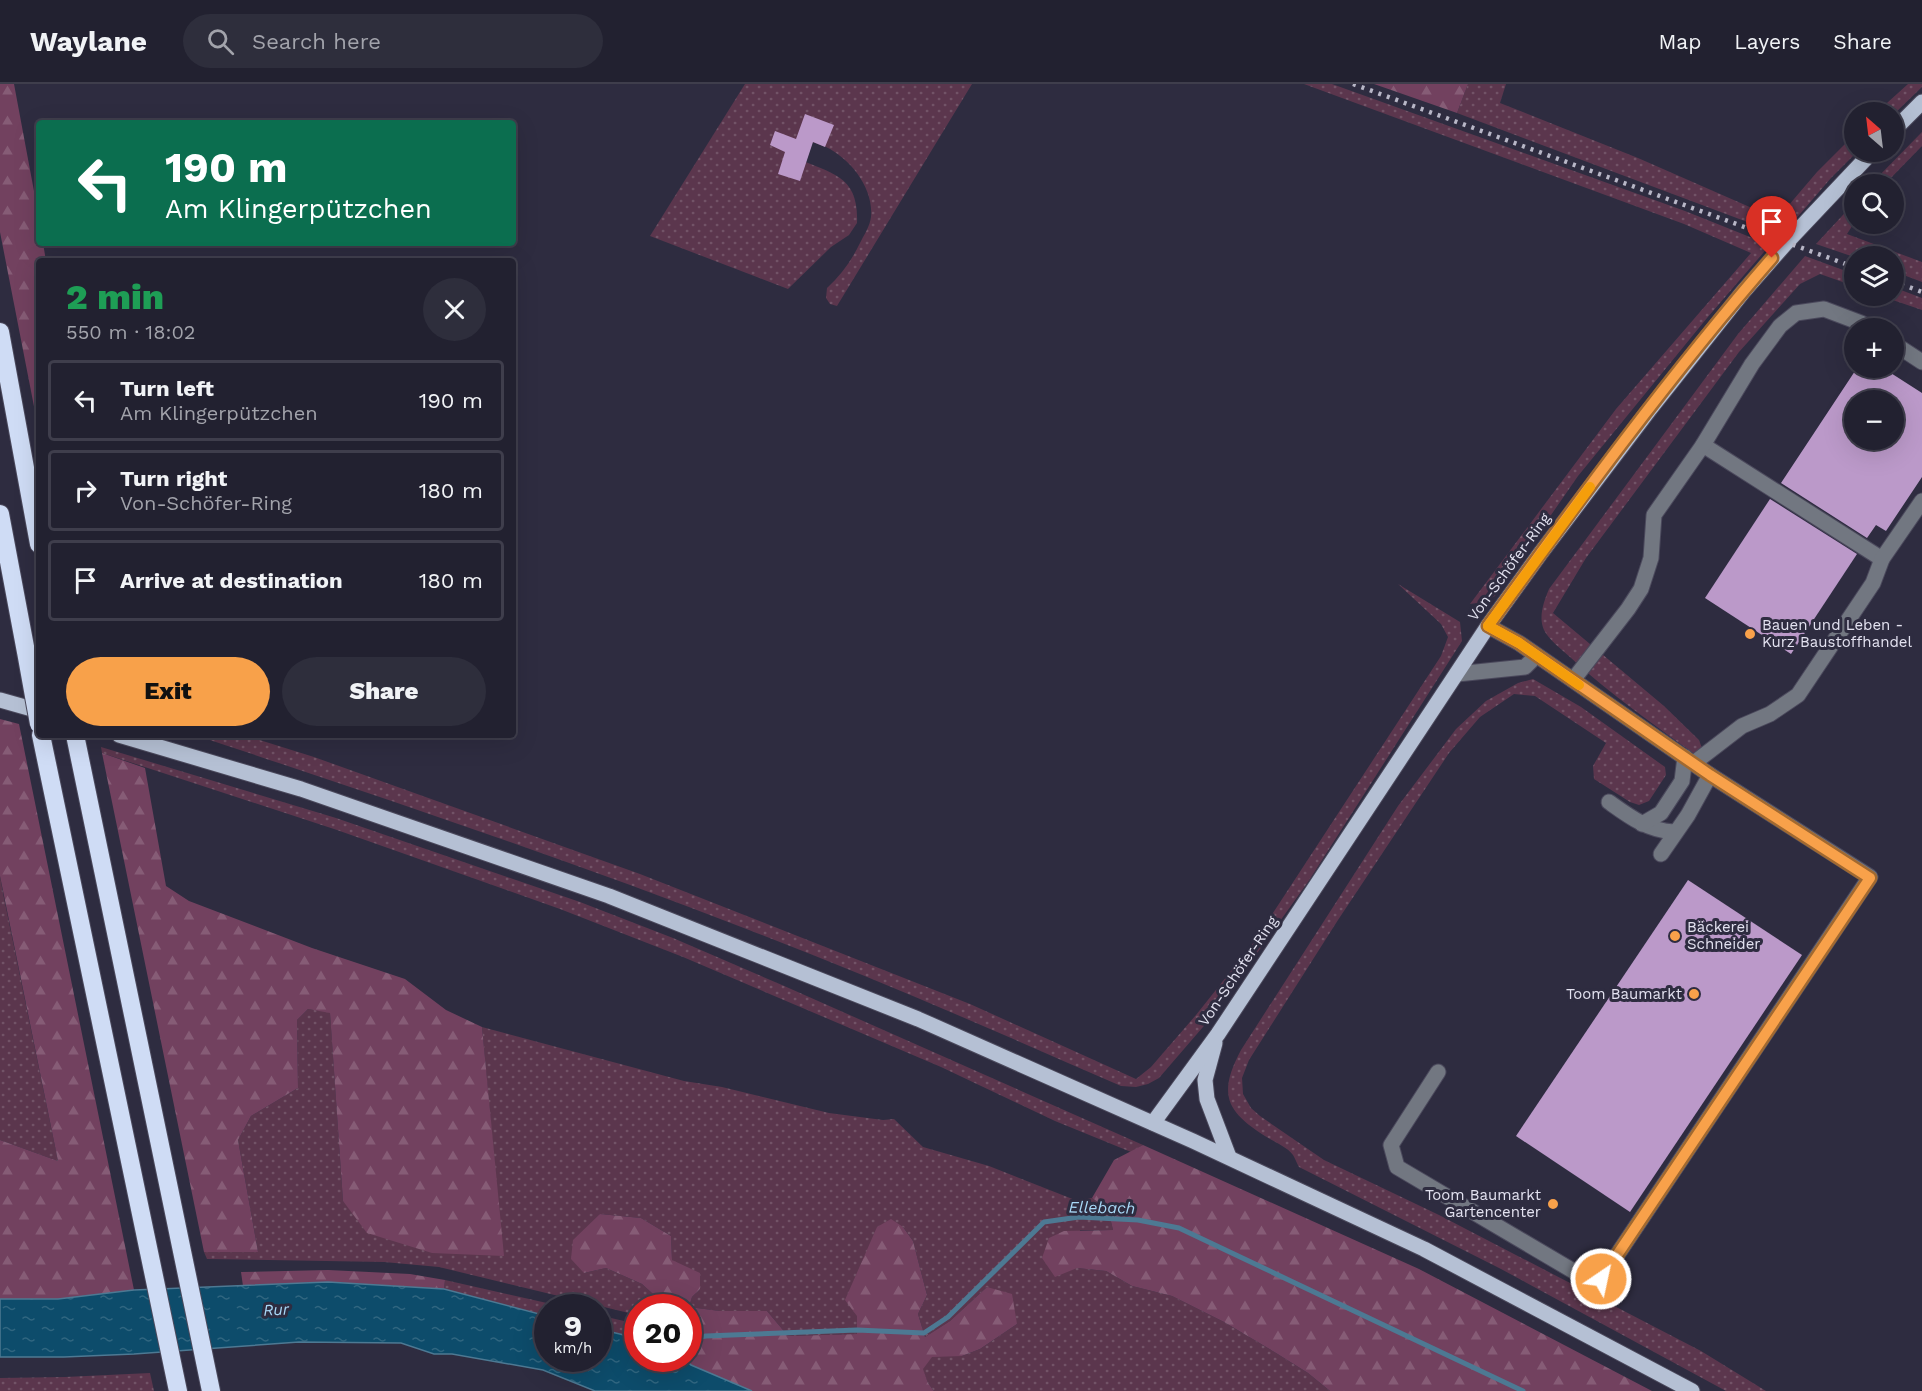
<!DOCTYPE html>
<meta charset="utf-8">
<style>
:root{--surface:#222130;--page:#2e2e3c;--text:#f1f3f6;--muted:#a2a3ab;--line:#3f3e4c;--accent:#f8a14a}
body{margin:0;font-family:"Work Sans",sans-serif;background:var(--page);color:var(--text);height:100vh;display:flex;flex-direction:column;font-size:22px;white-space:nowrap}
*{box-sizing:border-box;margin:0}
p{font-size:20px;color:var(--muted)}
.icon{flex:none;width:33px;height:33px;fill:none;stroke:currentColor;stroke-width:2;stroke-linecap:round;stroke-linejoin:round}
.map{position:relative;flex:1;overflow:hidden}
.side{position:absolute;left:36px;top:174px;width:480px;height:480px;display:flex;flex-direction:column;background:var(--surface);border-radius:6px;box-shadow:0 6px 24px #0002,0 0 0 2px var(--line)}
.side>*{flex:none}
.guide{position:absolute;left:36px;top:36px;width:480px;height:126px;border-radius:6px;box-shadow:0 6px 24px #0002,0 0 0 2px var(--line);background:#0b6e4f;color:#fff;overflow:hidden}
.needle{width:39px;rotate:332deg}
.fabs{position:absolute;left:1844px;top:18px;display:grid;gap:12px}
.fabs a{display:grid;place-items:center;width:60px;height:60px;border-radius:50%;background:var(--surface);box-shadow:0 6px 24px #0002,0 0 0 2px var(--line);font-size:30px}
.speed{position:absolute;left:534px;top:1210px;display:flex;gap:12px;font-size:30px;font-weight:700;text-align:center}
.speed>*{display:grid;place-content:center;width:78px;height:78px;border-radius:50%;background:var(--surface);box-shadow:0 6px 24px #0002,0 0 0 2px var(--line);line-height:1}
.speed small{font-size:15px;font-weight:400}
.speed .limit{border:9px solid #d22;background:#fff;color:#111}
.pin{position:absolute;display:grid;place-items:center;width:51px;height:51px;color:#fff;margin:-62px -26px;border-radius:50% 50% 50% 0;rotate:-45deg;box-shadow:0 0 6px #0007}
.pin .icon{rotate:45deg}
.me{position:absolute;width:66px;margin:-33px;rotate:34deg;stroke-linejoin:round;filter:drop-shadow(0 0 4px #0008)}
.turn{display:flex;align-items:center;gap:21px;height:126px;padding:0 30px;font-size:27px}
.turn .icon{width:78px;height:78px;stroke-width:2.5}
.turn b{display:block;font-size:42px;line-height:51px}
.round{display:grid;place-items:center;flex:none;width:63px;height:63px;border-radius:32px;background:var(--page)}
.headline{display:flex;align-items:center;justify-content:space-between;height:102px;padding:0 30px}
h1{font-size:36px;font-weight:800;line-height:45px;color:#1e9e55}
.cta{display:flex;gap:12px;margin-top:auto;padding:12px 30px}
.cta a{flex:1;height:69px;border-radius:36px;background:var(--accent);color:#111;font-size:24px;font-weight:800;line-height:69px;text-align:center}
.cta a+a{background:var(--page);color:var(--text)}
ul{padding:0;list-style:none}
li{display:flex;align-items:center;gap:18px;height:81px;margin:0 12px 9px;padding:0 18px;border:3px solid var(--line);border-radius:6px}
li div{flex:1}
li b{display:block;font-size:22px}
li em{font-style:normal}
header{display:flex;align-items:center;gap:36px;box-sizing:border-box;height:84px;padding:0 30px;background:var(--surface);border-bottom:2px solid var(--line)}
header strong{font-size:28px}
nav{display:flex;gap:33px;margin-inline-start:auto;font-size:21px}
.search{width:420px;height:54px;background:var(--page);display:flex;align-items:center;gap:15px;box-sizing:border-box;padding:0 21px;border-radius:33px;color:var(--muted);font-size:22px}
.map>svg:first-child{display:block}
</style>
<header>
<strong>Waylane</strong>
<div class="search"><svg class="icon" aria-label="search" viewBox="0 0 24 24"><circle cx="10" cy="10" r="6"/><path d="M15 15l6 6"/></svg>Search here</div>
<nav><a>Map</a><a>Layers</a><a>Share</a></nav>
</header>
<div class="map">
<svg width="1922" height="1307" viewBox="0 0 1922 1307">
<defs>
<pattern id="grass-dots" width="8" height="8" patternUnits="userSpaceOnUse" patternTransform="scale(1.5)"><rect width="8" height="8" fill="#5b364d"/><path d="M2 2h.1M6 6h.1" fill="none" stroke="#725367" stroke-width="1.8" stroke-linecap="round"/></pattern>
<pattern id="forest-firs" width="22" height="20" patternUnits="userSpaceOnUse" patternTransform="scale(1.5)"><rect width="22" height="20" fill="#72415f"/><path d="M5 1l3.5 6h-7zM16 11l3.5 6h-7z" fill="#865c76"/></pattern>
<pattern id="water-ripples" width="26" height="14" patternUnits="userSpaceOnUse" patternTransform="scale(1.5)"><rect width="26" height="14" fill="#0d4c6b"/><path d="M2 4q2-2 4 0t4 0M15 11q2-2 4 0t4 0" fill="none" stroke="#306680"/></pattern>
</defs>
<rect width="100%" height="100%" fill="#2e2c40"/>
<g fill="url(#grass-dots)">
<path d="M745 0H972L837 222 830 220 826 214 827 204C841 191 852 176 860 159 864 151 870 142 871 133 874 105 851 75 826 63 819 60 811 58 804 55L796 74C833 90 859 92 857 139L849 151 831 163 788 205 650 152Z"/>
<path d="M1304 0H1332L1685 127 1770 161 1707 234 1578 392 1495 512 1484 518 1470 520 1616 325 1751 169 1684 140Z"/>
<path d="M1468 0H1506L1500 19 1638 74 1777 135 1817 88 1854 51V68H1857L1831 94 1782 151 1457 29Z"/>
<path d="M1908 0H1922V3L1893 31V28H1877Z"/>
<path d="M1922 48V62L1885 100H1871Z"/>
<path d="M1854 119V139L1847 150 1922 178V198L1893 187V172L1854 173 1816 160Z"/>
<path d="M1805 172 1854 190V202L1820 190 1800 200 1739 268 1586 474 1553 529 1664 622 1699 656 1703 667 1702 676C1657 642 1610 611 1570 573 1561 565 1549 556 1544 546 1538 533 1544 517 1549 505L1738 250Z"/>
<path d="M1893 203 1922 214V226L1881 212H1893Z"/>
<path d="M1398 500 1460 538 1462 557 1308 798 1209 936 1159 994 1148 1000 1136 1003 1121 1002C998 948 874 894 749 846 566 775 381 713 195 651H244L314 673 640 790 970 920 1136 995 1151 983 1196 931 1254 858 1441 572 1448 553 1441 540Z"/>
<path d="M1533 595 1581 623 1665 683 1666 691 1649 717 1639 721 1630 718 1594 695 1593 682 1606 659 1535 612 1514 610 1480 633 1449 669 1338 836 1249 976 1242 994 1243 1010 1251 1024 1260 1032 1324 1076 1439 1131 1701 1267 1766 1307H1726L1501 1185 1299 1083C1297 1080 1295 1074 1293 1071 1288 1064 1277 1059 1270 1055 1228 1029 1216 1013 1241 966L1398 722 1441 665 1456 645 1486 617 1518 599Z"/>
<path d="M101 663 336 734 580 818 673 854 782 901 1143 1061 1131 1068 1055 1037 941 983 683 873 560 825 337 746 102 669Z"/>
<path d="M0 792 3 809 58 1077 0 1056Z"/>
<path d="M308 925 330 928 343 1117 503 1172 482 943 684 997 722 1003 829 1029 883 1036 894 1035 923 1063 989 1082 1075 1116 1092 1114 1108 1125 1113 1146H1080L1077 1184 1106 1187 1132 1202 1172 1212 1224 1238 1276 1269 1308 1289 1330 1307H934L928 1299 922 1284 932 1272H962L980 1265 1017 1240 987 1203 950 1237 925 1253 918 1230 927 1211 913 1157 903 1143 857 1232V1250L788 1252 767 1227H720L689 1223 692 1213 700 1205 672 1176 671 1152 641 1134 600 1130 584 1189 606 1184 642 1200 664 1220 665 1224H638L637 1231 439 1183 384 1178 207 1175 204 1168H258L238 1056 251 1032 298 1004 297 936Z"/>
<path d="M445 1196 569 1224H548L547 1232 444 1205Z"/>
<path d="M598 1231 637 1240V1252H628L599 1245Z"/>
<path d="M150 1289 154 1307H0V1294L65 1293Z"/>
</g>
<g fill="url(#forest-firs)">
<path d="M0 0H14L39 134V159H43L46 177H39V348L0 148Z"/>
<path d="M1374 0H1468L1457 29Z"/>
<path d="M0 635 19 640 134 1206 58 1215H0V1056L58 1077 0 792Z"/>
<path d="M102 669 145 684 166 802 189 817 312 864 405 895 446 926 482 943 504 1172 432 1169 367 1149 343 1117 330 929 308 925 297 936 298 1004 251 1032 238 1056 258 1168H204Z"/>
<path d="M1143 1061 1419 1185 1652 1307H1330L1308 1289 1276 1269 1224 1238 1172 1212 1132 1202 1106 1187 1077 1184 1055 1193 1042 1174 1049 1154 1064 1147 1113 1146 1108 1125 1092 1114 1114 1076Z"/>
<path d="M600 1130 641 1134 671 1152 672 1176 700 1189V1205L692 1213 689 1223 720 1227H767L788 1252 857 1250V1232L845 1216 877 1143 891 1135 903 1143 913 1157 927 1211 918 1230 925 1253 950 1237 987 1203 1012 1210 1017 1240 980 1265 962 1272 932 1273 923 1285 928 1299 934 1307H752L691 1281 685 1275H688V1224H665L664 1220 642 1200 606 1184 584 1189 571 1175 573 1156Z"/>
<path d="M328 1186 410 1190 445 1196 444 1205 328 1198 243 1202 241 1188Z"/>
</g>
<path fill="url(#water-ripples)" stroke="#4d7993" stroke-width="1.5" d="M328 1198 444 1205 547 1232 548 1275H598L599 1245 628 1252H637L638 1275H685L691 1281 752 1307H595L543 1286 452 1270H434L401 1259 299 1258 134 1270 64 1273H0V1215H58L134 1206Z"/>
<g fill="none" stroke-linecap="round" stroke-linejoin="round">
<path stroke="#4d7993" stroke-width="5" d="M688 1255 706 1252 857 1246 924 1249 948 1233 1044 1138 1079 1133 1138 1136 1179 1144 1523 1307"/>
</g>
<g fill="#bb99c9" fill-rule="evenodd">
<path d="M805 30 834 41 825 63 813 58 800 97 778 90 785 68 770 61 775 47 796 55Z"/>
<path d="M1857 284H1883L1922 309V393L1886 447 1876 441 1867 454 1781 399ZM1854 316H1893V356H1854Z"/>
<path d="M1770 415 1857 470 1791 570 1705 514Z"/>
<path d="M1688 796 1802 871 1630 1128 1516 1052Z"/>
</g>
<g fill="none" stroke-linecap="round" stroke-linejoin="round">
<g stroke="#4b495c" stroke-width="17">
<g id="minor">
<path d="M1893 259 1922 278"/>
<path d="M1703 361 1882 475"/>
<path d="M1457 590 1525 583 1536 572"/>
<path d="M1573 596 1628 525 1641 505 1651 474 1654 431 1703 361 1752 280 1780 242 1796 229 1824 225 1861 239 1870 244"/>
<path d="M1694 679 1742 642 1770 630 1798 611 1873 499 1882 475 1922 417"/>
<path d="M1609 718C1630 733 1647 746 1674 748"/>
<path d="M1642 740 1661 729 1682 697 1685 673"/>
<path d="M1661 770 1688 731 1710 691"/>
<path d="M1438 988 1391 1061 1397 1083 1597 1201 1870 793 1710 691 1519 559 1488 542"/>
</g>
</g>
<g stroke="#4b495c" stroke-width="17">
<g id="major">
<path d="M1893 47 1922 18"/>
<path d="M0 616 39 627"/>
<path d="M119 651 301 705 609 812 918 935 1193 1057 1424 1165 1692 1307"/>
<path d="M1215 959 1205 996 1207 1015 1229 1073"/>
<path d="M1153 1039 1218 950 1488 542 1540 470 1650 325 1743 208 1787 158 1872 68"/>
</g>
</g>
<g stroke="#4b495c" stroke-width="20">
<g id="highway">
<path d="M0 248 39 460"/>
<path d="M0 430 26 568"/>
<path d="M41 651 178 1307"/>
<path d="M75 651 211 1307"/>
</g>
</g>
<use href="#minor" stroke="#727781" stroke-width="15"/>
<use href="#major" stroke="#b5c0d4" stroke-width="15"/>
<use href="#highway" stroke="#cfdcf5" stroke-width="18"/>
<g stroke="#b8b7c7" stroke-width="4.5" stroke-dasharray="3 6" stroke-linecap="butt">
<path d="M1353 0 1854 183"/>
<path d="M1893 197 1922 208"/>
</g>
<g stroke="#4b495c" stroke-width="20" stroke-linecap="butt">
<path id="highway-bridge" d="M26 568 39 640"/>
</g>
<use href="#highway-bridge" stroke="#cfdcf5" stroke-width="18"/>
</g>
<g fill="none" stroke-linecap="round" stroke-linejoin="round">
<g stroke="#a16930" stroke-width="15">
<path id="route" d="M1601 1195 1870 794 1710 691 1519 559 1488 542C1578 417 1670 291 1772 174"/>
</g>
<use href="#route" stroke="#f8a14a" stroke-width="10"/>
<path stroke="#f59e0b" stroke-width="10" d="M1579 601 1519 559 1488 542 1590 403"/>
</g>
<g fill="#f8a14a" stroke="#2e2c40" stroke-width="2">
<circle cx="1750" cy="550" r="6"/>
<circle cx="1675" cy="852" r="6"/>
<circle cx="1694" cy="910" r="6"/>
<circle cx="1553" cy="1120" r="6"/>
</g>
<g text-anchor="middle" stroke-width="6" stroke-linejoin="round" paint-order="stroke">
<g font-size="15" fill="#e3e2f0" stroke="#2e2c40">
<text transform="translate(1509 483) rotate(-54)" y="5">Von-Schöfer-Ring</text>
<text transform="translate(1238 887) rotate(-56)" y="5">Von-Schöfer-Ring</text>
</g>
<g font-size="15" fill="#e3e2f0" stroke="#2e2c40" text-anchor="start">
<text x="1762" y="546">Bauen und Leben -<tspan x="1762" dy="17">Kurz Baustoffhandel</tspan></text>
<text x="1687" y="848">Bäckerei<tspan x="1687" dy="17">Schneider</tspan></text>
<text x="1682" y="915" text-anchor="end">Toom Baumarkt</text>
<text x="1541" y="1116" text-anchor="end">Toom Baumarkt<tspan x="1541" dy="17">Gartencenter</tspan></text>
</g>
<g font-size="16" font-style="italic" fill="#a8d8f7" stroke="#2e2c40">
<text transform="translate(1102 1123) rotate(1)" y="6">Ellebach</text>
<text transform="translate(276 1225) rotate(-3)" y="6">Rur</text>
</g>
</g>
</svg>
<div class="fabs">
<a><svg class="needle" viewBox="-14 -14 28 28"><path d="M0-13l5 13h-10z" fill="#e53935"/><path d="M0 13l5-13h-10z" fill="#a2a3ab"/></svg></a>
<a><svg class="icon" aria-label="search" viewBox="0 0 24 24"><circle cx="10" cy="10" r="6"/><path d="M15 15l6 6"/></svg></a>
<a><svg class="icon" aria-label="layers" viewBox="0 0 24 24"><path d="M12 4l9 5-9 5-9-5zM3 14l9 5 9-5"/></svg></a>
<a>+</a>
<a>−</a>
</div>
<div class="speed"><div>9<small>km/h</small></div><div class="limit">20</div></div>
<div class="pin" style="left:1772px;top:174px;background:#d93025"><svg class="icon" aria-label="arrive" viewBox="0 0 24 24"><path d="M6 21V4h12l-3 4 3 4H6"/></svg></div>
<svg class="me" style="left:1601px;top:1195px" viewBox="-20 -20 40 40"><circle r="17" fill="#f8a14a" stroke="#fff" stroke-width="3"/><path d="M0-11L8 9 0 5-8 9z" fill="#fff"/></svg>
<div class="guide">
<div class="turn"><svg class="icon" aria-label="left" viewBox="0 0 24 24"><path d="M17 20v-9H6M10 6l-5 5 5 5"/></svg><div><b>190 m</b>Am Klingerpützchen</div></div>
</div>
<section class="side">
<div class="headline"><div><h1>2 min</h1><p>550 m · 18:02</p></div><a class="round"><svg class="icon" aria-label="close" viewBox="0 0 24 24"><path d="M6 6l12 12M18 6L6 18"/></svg></a></div>
<ul>
<li><svg class="icon" aria-label="left" viewBox="0 0 24 24"><path d="M17 20v-9H6M10 6l-5 5 5 5"/></svg><div><b>Turn left</b><p>Am Klingerpützchen</p></div><em>190 m</em></li>
<li><svg class="icon" aria-label="right" viewBox="0 0 24 24"><path d="M7 20v-9h11M14 6l5 5-5 5"/></svg><div><b>Turn right</b><p>Von-Schöfer-Ring</p></div><em>180 m</em></li>
<li><svg class="icon" aria-label="arrive" viewBox="0 0 24 24"><path d="M6 21V4h12l-3 4 3 4H6"/></svg><div><b>Arrive at destination</b></div><em>180 m</em></li>
</ul>
<div class="cta"><a>Exit</a><a>Share</a></div>
</section>
</div>
